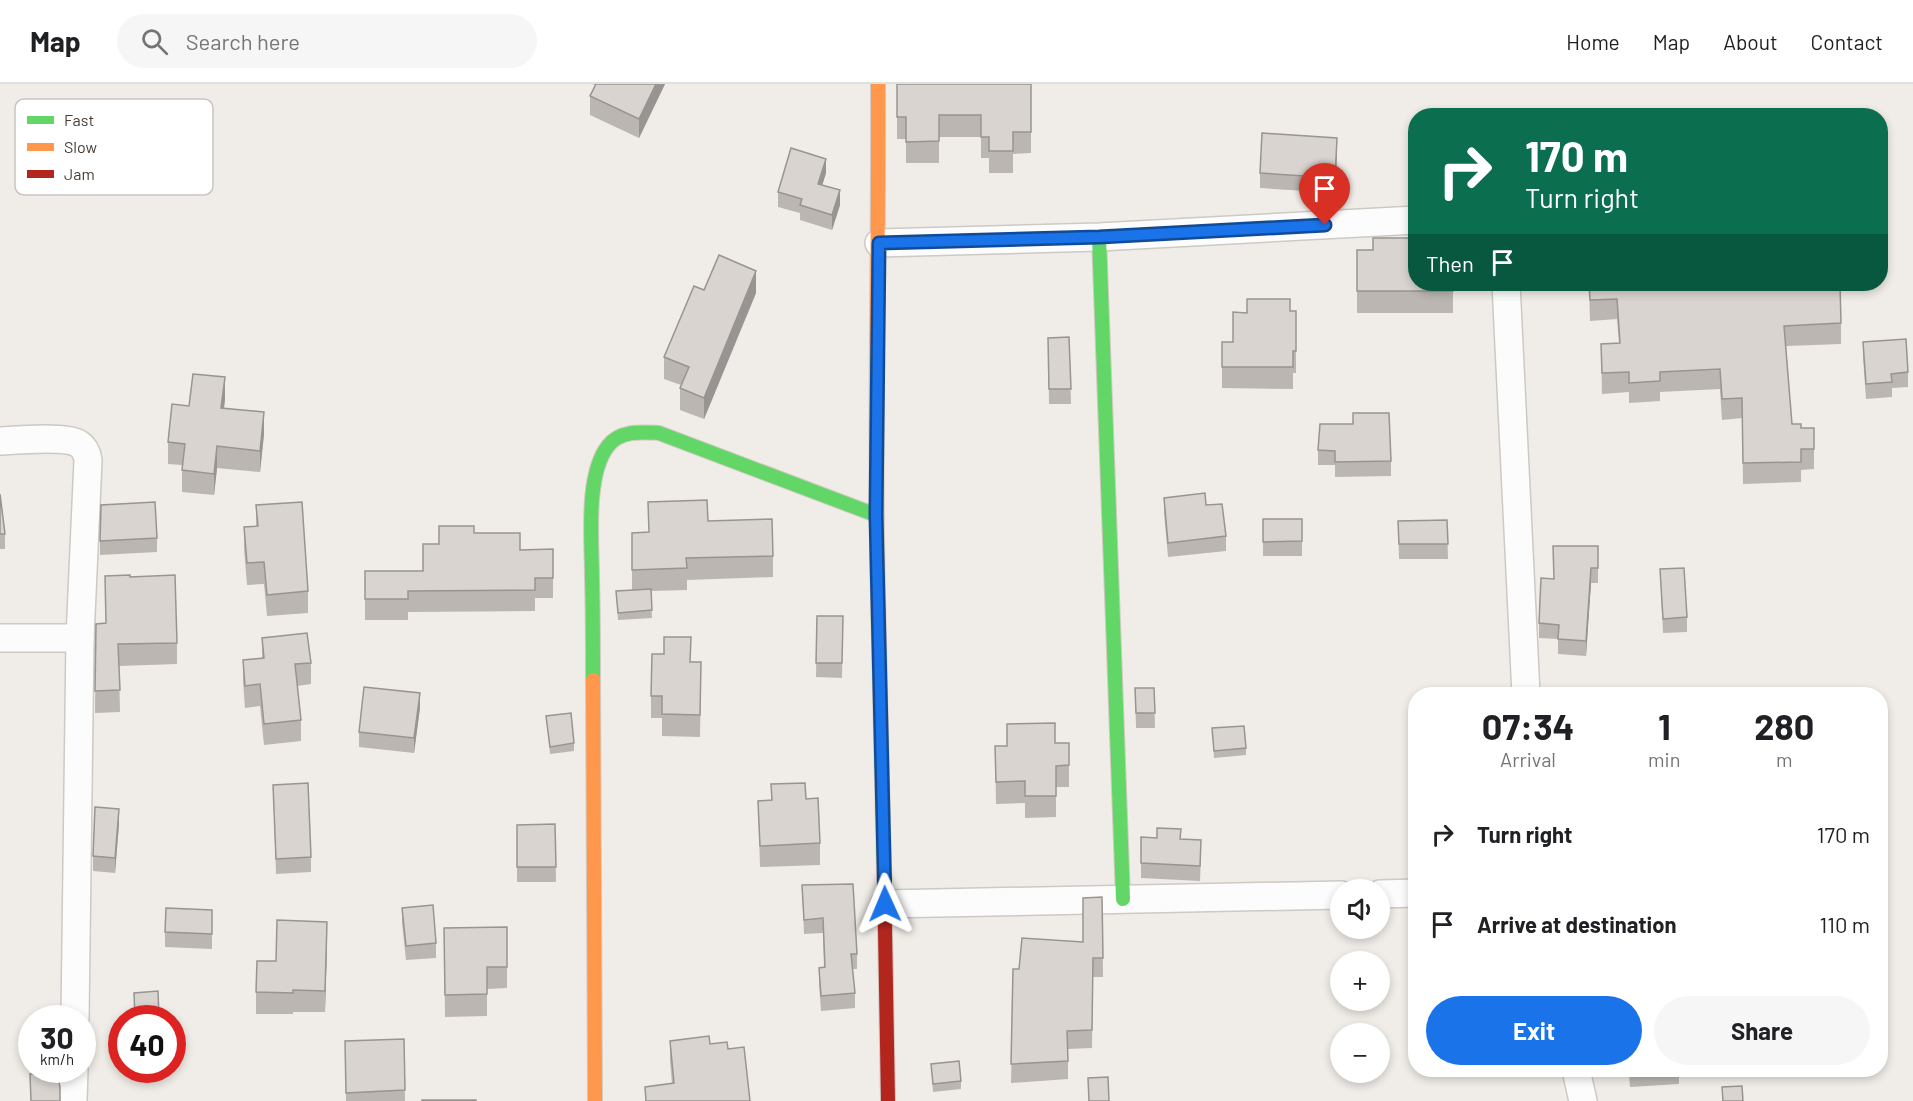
<!DOCTYPE html>
<meta charset="utf-8">
<style>
:root{--surface:#fff;--page:#f6f6f6;--text:#202124;--muted:#757577;--line:#e0e0e0;--accent:#1a73e8}
body{margin:0;font-family:Barlow,sans-serif;background:var(--page);color:var(--text);height:100vh;display:flex;flex-direction:column;font-size:22px;white-space:nowrap}
*{box-sizing:border-box;margin:0}
p{font-size:20px;color:var(--muted)}
.icon{flex:none;width:33px;height:33px;fill:none;stroke:currentColor;stroke-width:2;stroke-linecap:round;stroke-linejoin:round}
.map{position:relative;flex:1;overflow:hidden}
.details{position:absolute;left:1408px;top:603px;width:480px;height:390px;display:flex;flex-direction:column;background:var(--surface);border-radius:24px;box-shadow:0 3px 9px #0003}
.details>*{flex:none}
.guide{position:absolute;left:1408px;top:24px;width:480px;height:183px;border-radius:24px;box-shadow:0 3px 9px #0003;background:#0b6e4f;color:#fff;overflow:hidden}
.tools{position:absolute;left:1330px;top:795px;display:grid;gap:12px}
.tools a{display:grid;place-items:center;width:60px;height:60px;border-radius:50%;background:var(--surface);box-shadow:0 3px 9px #0003;font-size:30px}
.speed{position:absolute;left:18px;top:921px;display:flex;gap:12px;font-size:30px;font-weight:700;text-align:center}
.speed>*{display:grid;place-content:center;width:78px;height:78px;border-radius:50%;background:var(--surface);box-shadow:0 3px 9px #0003;line-height:1}
.speed small{font-size:15px;font-weight:400}
.speed .limit{border:9px solid #d22;background:#fff;color:#111}
.pin{position:absolute;display:grid;place-items:center;width:51px;height:51px;color:#fff;margin:-62px -26px;border-radius:50% 50% 50% 0;rotate:-45deg;box-shadow:0 0 6px #0007}
.pin .icon{rotate:45deg}
.me{position:absolute;width:66px;margin:-33px;rotate:359deg;stroke-linejoin:round;filter:drop-shadow(0 0 4px #0008)}
.turn{display:flex;align-items:center;gap:21px;height:126px;padding:0 18px;font-size:27px}
.turn .icon{width:78px;height:78px;stroke-width:2.5}
.turn b{display:block;font-size:42px;line-height:51px}
.then{display:flex;align-items:center;height:57px;padding:0 18px;background:#0003;gap:12px;font-size:22px}
.eta{display:flex;justify-content:space-evenly;align-items:center;height:102px;text-align:center}
.eta b{font-size:36px;font-weight:700;line-height:42px}
.cta{display:flex;gap:12px;margin-top:auto;padding:12px 18px}
.cta a{flex:1;height:69px;border-radius:36px;background:var(--accent);color:#fff;font-size:24px;font-weight:700;line-height:69px;text-align:center}
.cta a+a{background:var(--page);color:var(--text)}
ul{padding:0;list-style:none}
li{display:flex;align-items:center;gap:18px;height:90px;padding:0 18px}
li div{flex:1}
li b{display:block;font-size:22px}
li em{font-style:normal}
header{display:flex;align-items:center;gap:36px;box-sizing:border-box;height:84px;padding:0 30px;background:var(--surface);border-bottom:2px solid var(--line)}
header strong{font-size:28px}
nav{display:flex;gap:33px;margin-inline-start:auto;font-size:21px}
.search{width:420px;height:54px;background:var(--page);display:flex;align-items:center;gap:15px;box-sizing:border-box;padding:0 21px;border-radius:33px;color:var(--muted);font-size:22px}
.map>svg:first-child{display:block}
</style>
<header>
<strong>Map</strong>
<div class="search"><svg class="icon" aria-label="search" viewBox="0 0 24 24"><circle cx="10" cy="10" r="6"/><path d="M15 15l6 6"/></svg>Search here</div>
<nav><a>Home</a><a>Map</a><a>About</a><a>Contact</a></nav>
</header>
<div class="map">
<svg width="1913" height="1017" viewBox="0 0 1913 1017">
<rect width="100%" height="100%" fill="#f0ede8"/>
<g fill="none" stroke-linecap="round" stroke-linejoin="round">
<g stroke="#cdc9c4" stroke-width="30">
<g id="street">
<path d="M879 159 1099 153 1416 136"/>
<path d="M1506 200 1526 610"/>
<path d="M0 357C17 356 67 352 79 360 85 364 87 369 88 376L80 554"/>
<path d="M0 554H80L75 934"/>
<path d="M1380 810 1416 809"/>
<path d="M885 820 1341 811"/>
<path d="M1576 986 1583 1017"/>
<path d="M73 1017 74 986"/>
</g>
</g>
<g stroke="#d2cac0" stroke-width="16">
<g id="fast">
<path d="M1099 153 1123 815"/>
<path d="M878 512 884 787"/>
<path d="M593 596C593 562 593 528 592 494 592 458 585 391 608 362 620 346 641 348 659 349L876 431"/>
</g>
</g>
<g stroke="#d2cac0" stroke-width="16">
<g id="slow">
<path d="M878 512C874 341 879 171 878 0"/>
<path d="M593 596 595 1017"/>
</g>
</g>
<g stroke="#d2cac0" stroke-width="16">
<path id="jam" d="M884 787 888 1017"/>
</g>
<use href="#street" stroke="#fdfcfc" stroke-width="27"/>
<use href="#fast" stroke="#63d668" stroke-width="14"/>
<use href="#slow" stroke="#ff974d" stroke-width="14"/>
<use href="#jam" stroke="#b3261e" stroke-width="14"/>
</g>
<g fill="#bbb6b2">
<path d="M592 0H665L639 54 590 31V12L595 1Z"/>
<path d="M897 0H1031V69L1013 70V89H989V74H981V53H939V79H906V55H897Z"/>
<path d="M1337 68 1335 109 1260 104V89Z"/>
<path d="M826 89 822 101 840 121 832 146 800 136V129L778 123V108Z"/>
<path d="M1357 166H1373L1453 200V229H1357Z"/>
<path d="M1589 200 1721 202 1841 239V260L1786 262 1792 340 1801 344H1814V385L1801 386V398L1743 400 1742 334 1722 336 1720 305 1660 308V317L1629 319V308L1602 310 1601 260 1619 259 1617 235 1590 237Z"/>
<path d="M704 206 756 209 704 335 680 326V304L681 301 664 295V273Z"/>
<path d="M1296 227V289H1293V305L1222 304V258H1233L1247 229Z"/>
<path d="M1069 253 1071 320H1049L1048 254Z"/>
<path d="M1863 258 1908 288V303L1892 304V313L1866 315 1863 273Z"/>
<path d="M225 315 224 325 264 350 260 388 217 384 214 411 182 408V381L168 380V358L189 322Z"/>
<path d="M1320 340 1391 377V392L1335 393V381H1318V366Z"/>
<path d="M0 410 5 450V465H0Z"/>
<path d="M1164 414 1206 421 1226 452V467L1168 473 1164 429Z"/>
<path d="M648 418 708 437 773 472V493L687 496V506L651 507 652 534 618 536 616 507 632 506V449H649Z"/>
<path d="M256 421 308 507V529L267 532 264 500 247 501 244 465V443L256 442Z"/>
<rect x="1263" y="435" width="39" height="37"/>
<path d="M1447 436 1448 475H1399L1398 437Z"/>
<path d="M474 449 520 466 553 465V514H535V527L408 528V536H365V487H423L439 460Z"/>
<path d="M157 454V468L100 471V457Z"/>
<path d="M1598 462V499H1591L1586 572 1558 570V555L1539 554V539L1553 495Z"/>
<path d="M1660 485 1687 533V548L1663 549Z"/>
<path d="M105 492 130 493 177 559V580L119 582 120 628 95 629 96 540 106 539Z"/>
<path d="M817 532H843L842 594 816 593Z"/>
<path d="M262 554 311 579V600L297 602 301 636V657L264 661 260 622 245 624 243 598V576L262 574Z"/>
<path d="M691 578 701 599 700 653 662 652V634H651V612Z"/>
<path d="M1135 604H1154L1155 644H1136Z"/>
<path d="M420 624 414 669 359 663V648Z"/>
<path d="M546 632 574 659V667L550 670Z"/>
<path d="M1007 640 1055 659 1069 681V703H1056V733L1025 734V719L996 720 995 662H1007Z"/>
<path d="M1212 644 1246 664V671L1214 674Z"/>
<path d="M771 700 820 759V781L760 783 758 717 771 716Z"/>
<path d="M273 701 311 773V788L276 790Z"/>
<path d="M119 740 115 789 93 787V772Z"/>
<path d="M555 740 556 798H517V741Z"/>
<path d="M1141 753 1181 755 1201 771 1200 797 1141 794Z"/>
<path d="M802 801 857 870V885H852L855 909V924L821 927 819 899V884H824L823 849 804 850Z"/>
<path d="M1102 813 1103 893H1093L1092 964 1068 965V995L1011 999 1013 885H1019L1083 858Z"/>
<path d="M402 824 436 859V874L406 876 402 839Z"/>
<path d="M212 841V865L165 863V848Z"/>
<path d="M507 843V904L487 905V932L445 933 444 844Z"/>
<path d="M327 859 325 928H293V930H256V908L276 877Z"/>
<path d="M158 907 159 934H135L134 909Z"/>
<path d="M404 955 405 1017H346L345 957Z"/>
<path d="M670 957 710 960 728 965 750 1017H645V1003L672 1000 670 976Z"/>
<path d="M931 980 961 997V1005L933 1008Z"/>
<path d="M1618 986H1679V1000L1630 1003 1629 992 1619 993Z"/>
</g>
<g fill="#989491">
<path d="M656 0H665L639 54V35Z"/>
<path d="M1337 54V68L1335 109V94Z"/>
<path d="M826 75V89L818 115V100Z"/>
<path d="M840 106V121L832 146V131Z"/>
<path d="M756 187V209L704 335V314Z"/>
<path d="M225 293V315L221 346V324Z"/>
<path d="M264 328V350L260 388V367Z"/>
<path d="M217 362V384L214 411V390Z"/>
<path d="M1591 484V499L1586 572V557Z"/>
<path d="M420 609V624L414 669V654Z"/>
<path d="M119 725V740L115 789V774Z"/>
<path d="M327 838V859L325 928V907Z"/>
</g>
<g fill="#d9d4cf" stroke="#989491" stroke-width="1.5">
<path d="M596 0H656L639 35 590 12Z"/>
<path d="M897 0H1031V48H1013V67H989V53H981V31H939V57L906 58V33H897Z"/>
<path d="M1262 49 1337 54 1335 94 1260 89Z"/>
<path d="M791 64 826 75 818 100 840 106 832 131 800 121 802 115 778 108Z"/>
<path d="M1373 154H1416V200H1453V207H1357V166H1373Z"/>
<path d="M719 171 756 187 704 314 680 304 689 283 664 273 694 202 704 206Z"/>
<path d="M1589 200H1721V202L1787 200H1840L1841 239 1784 242 1792 340H1801V344H1814V365H1801V378L1743 379 1742 314 1722 315 1720 285 1660 288V297L1629 299V288L1602 289 1601 260 1620 259 1617 215 1590 216Z"/>
<path d="M1247 215H1290V227H1296V267H1293V283H1222V258H1233V228L1247 229Z"/>
<path d="M1069 253 1071 305H1049L1048 254Z"/>
<path d="M1906 255 1908 288 1891 290 1892 298 1866 300 1863 258Z"/>
<path d="M193 290 225 293 221 324 264 328 260 367 217 362 214 390 182 386 185 360 168 358 172 320 189 322Z"/>
<path d="M1353 329H1389L1391 377 1335 378V367L1318 366 1320 340H1353Z"/>
<path d="M1205 409 1206 421 1222 420 1226 452 1168 459 1164 414Z"/>
<path d="M0 410 5 450H0Z"/>
<path d="M707 416 708 437 772 435 773 472 686 474 687 484 632 486V449L649 448 648 418Z"/>
<path d="M155 418 157 454 100 457 101 421Z"/>
<path d="M302 418 308 507 267 511 264 478 247 479 244 443 258 442 256 421Z"/>
<path d="M1263 435H1302V457L1263 458Z"/>
<path d="M1447 436 1448 460H1399L1398 437Z"/>
<path d="M439 442H474V449H520V466L553 465V494H535V506L408 507V515H365V487H423V460H439Z"/>
<path d="M1553 462H1598V484H1591L1586 557 1558 555 1559 541 1539 539 1541 494 1554 495Z"/>
<path d="M1684 484 1687 533 1663 535 1660 485Z"/>
<path d="M130 491V493L175 491 177 559 118 560 120 606 95 607 96 540 106 539 105 492Z"/>
<path d="M651 505 652 526 618 529 616 507Z"/>
<path d="M817 532H843L842 579H816Z"/>
<path d="M307 549 311 579 295 580 301 636 264 640 260 600 245 602 243 576 264 574 262 554Z"/>
<path d="M664 553H691L690 578H701L700 631 662 630V612H651L652 570H664Z"/>
<path d="M364 603 420 609 414 654 359 648Z"/>
<path d="M1135 604H1154L1155 629H1136Z"/>
<path d="M1575 604 1579 610H1563Z"/>
<path d="M571 629 574 659 550 663 546 632Z"/>
<path d="M1055 639V659H1069V681L1056 682V712H1025V697L996 698 995 662H1007V640Z"/>
<path d="M1244 642 1246 664 1214 667 1212 644Z"/>
<path d="M308 699 311 773 276 775 273 701Z"/>
<path d="M805 699 806 715 818 714 820 759 760 762 758 717 772 716 771 700Z"/>
<path d="M95 723 119 725 115 774 93 772Z"/>
<path d="M555 740 556 783H517V741Z"/>
<path d="M1157 744 1181 745 1180 755 1201 756 1200 782 1141 779V753L1157 754Z"/>
<path d="M853 800 857 870H851L855 909 821 912 819 884 825 883 823 834 804 836 802 801Z"/>
<path d="M1102 813 1103 874H1093L1092 946 1067 947 1068 977 1011 980 1013 885H1019L1022 854 1083 858V814Z"/>
<path d="M433 821 436 859 406 862 402 824Z"/>
<path d="M166 824 212 826V850L165 848Z"/>
<path d="M277 836 327 838 325 907 293 906V909L256 908 257 877H276Z"/>
<path d="M507 843V883H487V910L445 911 444 844Z"/>
<path d="M158 907 159 933 135 934 134 909Z"/>
<path d="M709 952 710 960 727 958 728 965 744 963 750 1017H646L645 1003 674 999 670 957Z"/>
<path d="M404 955 405 1006 346 1009 345 957Z"/>
<path d="M959 977 961 997 933 1000 931 980Z"/>
<path d="M57 989 60 1003V1017H31L30 990Z"/>
<path d="M1108 993 1109 1017H1089L1088 994Z"/>
<path d="M1742 1002 1743 1017H1723L1722 1003Z"/>
<rect x="422" y="1016" width="54" height="1"/>
</g>
<g fill="none" stroke-linecap="round" stroke-linejoin="round">
<g stroke="#114b97" stroke-width="15">
<path id="route" d="M885 820 876 431 879 159 1099 153 1325 141"/>
</g>
<use href="#route" stroke="#1a73e8" stroke-width="10"/>
</g>
<rect x="15" y="15" width="198" height="96" rx="9" fill="#fff" stroke="#c8c5c2" stroke-width="1.5"/>
<rect x="27" y="32" width="27" height="8" fill="#63d668"/>
<rect x="27" y="59" width="27" height="8" fill="#ff974d"/>
<rect x="27" y="86" width="27" height="8" fill="#b3261e"/>
<g font-size="16" fill="#473d34">
<text x="64" y="42">Fast</text>
<text x="64" y="69">Slow</text>
<text x="64" y="96">Jam</text>
</g>
</svg>
<div class="tools">
<a><svg class="icon" aria-label="sound" viewBox="0 0 24 24"><path d="M4 9h4l5-4v14l-5-4H4zM17 9q2 3 0 6"/></svg></a>
<a>+</a>
<a>−</a>
</div>
<div class="speed"><div>30<small>km/h</small></div><div class="limit">40</div></div>
<div class="pin" style="left:1325px;top:141px;background:#d93025"><svg class="icon" aria-label="arrive" viewBox="0 0 24 24"><path d="M6 21V4h12l-3 4 3 4H6"/></svg></div>
<svg class="me" style="left:885px;top:820px" viewBox="-20 -20 40 40"><path d="M0-17L14 15 0 8-14 15z" fill="#1a73e8" stroke="#fff" stroke-width="4"/></svg>
<div class="guide">
<div class="turn"><svg class="icon" aria-label="right" viewBox="0 0 24 24"><path d="M7 20v-9h11M14 6l5 5-5 5"/></svg><div><b>170 m</b>Turn right</div></div>
<div class="then">Then<svg class="icon" aria-label="arrive" viewBox="0 0 24 24"><path d="M6 21V4h12l-3 4 3 4H6"/></svg></div>
</div>
<section class="details">
<div class="eta">
<div><b>07:34</b><p>Arrival</p></div>
<div><b>1</b><p>min</p></div>
<div><b>280</b><p>m</p></div>
</div>
<ul>
<li><svg class="icon" aria-label="right" viewBox="0 0 24 24"><path d="M7 20v-9h11M14 6l5 5-5 5"/></svg><div><b>Turn right</b></div><em>170 m</em></li>
<li><svg class="icon" aria-label="arrive" viewBox="0 0 24 24"><path d="M6 21V4h12l-3 4 3 4H6"/></svg><div><b>Arrive at destination</b></div><em>110 m</em></li>
</ul>
<div class="cta"><a>Exit</a><a>Share</a></div>
</section>
</div>
